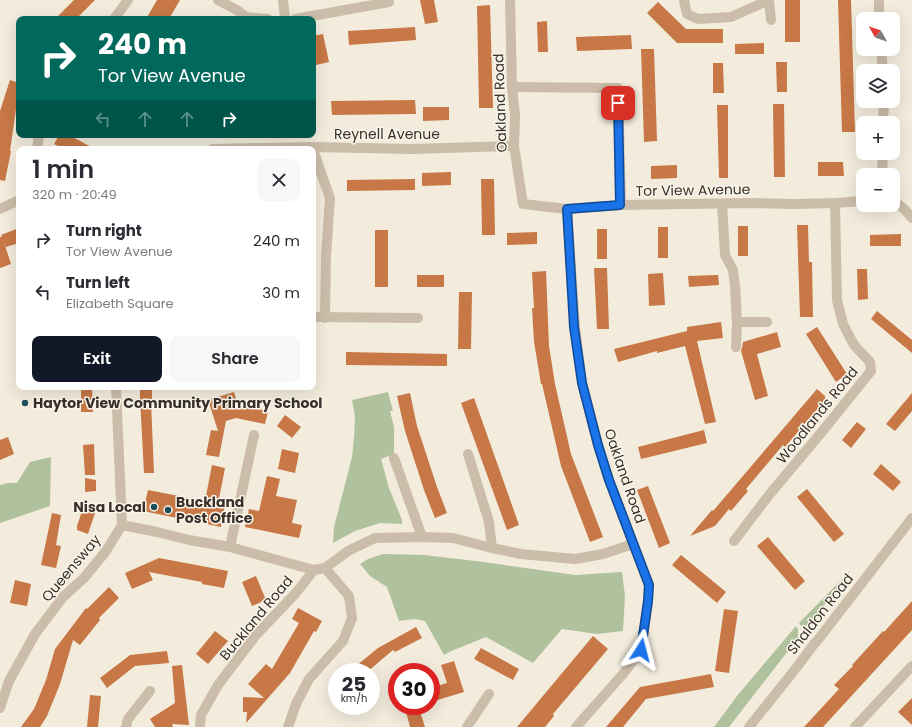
<!DOCTYPE html>
<meta charset="utf-8">
<style>
:root{--surface:#fff;--page:#f7f7f7;--text:#2b2b33;--muted:#7c7c81;--accent:#111827}
body{margin:0;font-family:Poppins,sans-serif;background:var(--page);color:var(--text);height:100vh;display:flex;flex-direction:column;font-size:15px;white-space:nowrap}
*{box-sizing:border-box;margin:0}
p{font-size:13px;color:var(--muted)}
.icon{flex:none;width:22px;height:22px;fill:none;stroke:currentColor;stroke-width:2;stroke-linecap:round;stroke-linejoin:round}
.map{position:relative;flex:1;overflow:hidden}
.side{position:absolute;left:16px;top:146px;width:300px;height:244px;display:flex;flex-direction:column;background:var(--surface);border-radius:8px;box-shadow:0 4px 16px #0002}
.side>*{flex:none}
.top-card{position:absolute;left:16px;top:16px;width:300px;height:122px;border-radius:8px;box-shadow:0 4px 16px #0002;background:#00695c;color:#fff;overflow:hidden}
.needle{width:26px;rotate:310deg}
.controls{position:absolute;left:856px;top:12px;display:grid;gap:8px}
.controls a{display:grid;place-items:center;width:44px;height:44px;border-radius:8px;background:var(--surface);box-shadow:0 4px 16px #0002;font-size:20px}
.speed{position:absolute;left:328px;top:663px;display:flex;gap:8px;font-size:20px;font-weight:700;text-align:center}
.speed>*{display:grid;place-content:center;width:52px;height:52px;border-radius:50%;background:var(--surface);box-shadow:0 4px 16px #0002;line-height:1}
.speed small{font-size:10px;font-weight:400}
.speed .limit{border:6px solid #d22;background:#fff;color:#111}
.pin{position:absolute;display:grid;place-items:center;width:34px;height:34px;color:#fff;margin:-17px;border-radius:8px;box-shadow:0 2px 6px #0006}
.me{position:absolute;width:44px;margin:-22px;rotate:9deg;stroke-linejoin:round;filter:drop-shadow(0 0 3px #0008)}
.turn{display:flex;align-items:center;gap:14px;height:84px;padding:0 16px;font-size:18px}
.turn .icon{width:52px;height:52px;stroke-width:2.5}
.turn b{display:block;font-size:28px;line-height:34px}
.lanes{display:flex;align-items:center;height:38px;padding:0 16px;background:#0003;justify-content:center;gap:20px;direction:ltr}
.lanes .off{opacity:.35}
.round{display:grid;place-items:center;flex:none;width:42px;height:42px;border-radius:8px;background:var(--page)}
.overview{display:flex;align-items:center;justify-content:space-between;height:68px;padding:0 16px}
h1{font-size:24px;font-weight:600;line-height:30px}
.action{display:flex;gap:8px;margin-top:auto;padding:8px 16px}
.action a{flex:1;height:46px;border-radius:8px;background:var(--accent);color:#fff;font-size:16px;font-weight:600;line-height:46px;text-align:center}
.action a+a{background:var(--page);color:var(--text)}
ul{padding:0;list-style:none}
li{display:flex;align-items:center;gap:12px;height:52px;padding:0 16px}
li div{flex:1}
li b{display:block;font-size:15px}
li em{font-style:normal}
.map>svg:first-child{display:block}
</style>
<div class="map">
<svg width="912" height="727" viewBox="0 0 912 727">
<rect width="100%" height="100%" fill="#f3ecdd"/>
<g fill="#b0c29d">
<path d="M388 392 393 411H390L394 427V454L381 459 389 488 402 520V524L380 523 355 531 333 543 334 527 352 457 354 437 355 416 352 400Z"/>
<path d="M51 457 50 506 0 523V485L7 483H17L30 462Z"/>
<path d="M383 554 424 555 484 562 575 575 622 572 625 596 623 631 597 634 562 629 533 663 486 637 449 652 444 655 425 621 414 619 399 621 387 587 370 576 360 564 368 559Z"/>
<path d="M851 570 809 625 801 626 799 623Z"/>
<path d="M796 626 798 629V638L729 727H714L737 696Z"/>
</g>
<g fill="#c77846">
<path d="M74 0H95L76 19H55Z"/>
<path d="M157 0H180L169 19H146Z"/>
<path d="M420 0H434L438 22 425 24Z"/>
<rect x="785" y="0" width="15" height="42"/>
<path d="M838 0H851L855 132H842Z"/>
<path d="M658 2 686 29H723V43H677L647 13Z"/>
<path d="M490 5 493 108H479L477 6Z"/>
<path d="M547 21 548 52H538L537 22Z"/>
<path d="M415 27 416 40 349 45 348 31Z"/>
<path d="M323 34 329 62 316 65 313 51V36Z"/>
<path d="M631 35 632 49 577 51 576 37Z"/>
<path d="M764 43V54H735V44Z"/>
<path d="M641 49H654L657 141 644 142Z"/>
<path d="M776 62H787V92H777Z"/>
<path d="M713 63H723L724 93H713Z"/>
<path d="M10 80 19 83V100L16 109 10 151H11L5 181 0 180V111Z"/>
<path d="M415 100 416 114 332 115 331 101Z"/>
<path d="M773 104H784L785 177H774Z"/>
<path d="M717 105H728V178H719Z"/>
<path d="M423 107H449V120L423 121Z"/>
<path d="M59 135H69L95 149H64L54 144Z"/>
<path d="M818 162H843L844 176H818Z"/>
<path d="M677 165V178L651 179V166Z"/>
<path d="M451 172V185L422 186V173Z"/>
<path d="M415 179V190L347 191V180Z"/>
<path d="M481 179H494L495 235H482Z"/>
<path d="M797 225H808L809 262H812L813 317H800Z"/>
<rect x="738" y="226" width="10" height="30"/>
<rect x="658" y="227" width="10" height="31"/>
<path d="M19 228V243L6 247 3 239 11 264 0 268V237H2L1 235Z"/>
<rect x="597" y="229" width="10" height="30"/>
<rect x="375" y="230" width="13" height="57"/>
<path d="M537 232V244L507 245V233Z"/>
<path d="M901 234V246H870V235Z"/>
<path d="M594 268H607L609 329H597Z"/>
<path d="M857 269H867L868 299 858 300Z"/>
<path d="M546 271 549 346 555 384 571 454 603 537 590 542 561 466 542 384H541L534 342 532 308H534L532 272Z"/>
<path d="M663 273 665 305 649 306 648 274Z"/>
<rect x="417" y="275" width="27" height="12"/>
<path d="M718 275 719 285 689 287 688 276Z"/>
<path d="M459 292H472L471 349H458Z"/>
<path d="M877 311 912 340V353L871 319Z"/>
<path d="M721 322 723 338 697 341 716 422 705 424 685 346 657 353V351L618 362 614 349 687 331V327Z"/>
<path d="M817 327 847 374 836 382 806 334Z"/>
<path d="M777 332 781 347 757 354 768 396 755 400 741 351 742 348 743 342Z"/>
<path d="M346 352 447 354V366L346 365Z"/>
<path d="M81 387H92L93 412H81Z"/>
<path d="M140 387H152V402H151L154 473H144L140 398Z"/>
<path d="M817 389 825 396V400L785 447 783 445 746 489 748 491 731 511 729 509 715 526 690 536 712 510 713 511Z"/>
<path d="M234 392 238 405 268 411 265 424 236 418 226 421 219 457 206 455 211 430 218 431 208 400Z"/>
<path d="M410 393 417 426 437 487 447 513 435 518 424 490 405 431 397 396Z"/>
<path d="M912 393V411L895 431 886 424Z"/>
<path d="M474 398 519 525 507 530 461 403Z"/>
<path d="M285 415 301 427 292 438 277 426Z"/>
<path d="M857 422 866 429 851 448 842 440Z"/>
<path d="M704 430 707 443 641 459 638 447Z"/>
<path d="M8 437 14 454 0 460V440Z"/>
<path d="M94 444 95 475H85L83 445Z"/>
<path d="M282 449 299 453 295 473 278 469Z"/>
<path d="M881 464 901 482 893 491 873 474Z"/>
<path d="M212 465 225 468 218 504 225 505 221 527 143 511 148 490 205 501Z"/>
<path d="M267 476 280 479 276 496 297 500 292 523 302 525 299 538 245 527 249 509 259 511Z"/>
<path d="M85 478 96 480V491L85 492Z"/>
<path d="M648 486 670 543 659 548 637 490Z"/>
<path d="M807 489 844 534 834 542 797 497Z"/>
<path d="M84 505 96 510 88 534 77 530V526Z"/>
<path d="M52 513 61 515 56 545 61 546 56 568 41 565Z"/>
<path d="M768 537 805 581 795 590 757 546Z"/>
<path d="M681 555 726 592 717 603 672 565Z"/>
<path d="M159 558 228 571 224 588 202 584V582L149 572 153 580 132 589 125 573Z"/>
<path d="M256 576 266 600 252 606 242 582Z"/>
<path d="M15 580 31 584 27 606 10 603Z"/>
<path d="M109 587 119 598 99 618 100 620 80 645 73 640 60 684 47 716 40 727H21L34 709 46 680 55 649 86 608 87 609Z"/>
<path d="M912 601V630L823 727H804L839 689 834 685 853 666 852 665 883 631 884 632Z"/>
<path d="M298 608 322 621 316 632 314 631 290 673 246 723 247 712H243V697L264 698 248 684 266 664 272 669 299 623 292 619Z"/>
<path d="M724 609 738 611 729 673 715 671Z"/>
<path d="M416 627 422 638 395 652 393 650 367 672H361L356 666 378 648Z"/>
<path d="M215 631 228 641 208 664 196 654Z"/>
<path d="M593 636 608 649 553 714 554 716 545 727H517Z"/>
<path d="M481 648 519 669 513 680 474 659Z"/>
<path d="M167 651 169 663 135 666 107 688 100 678 130 655Z"/>
<path d="M454 661 464 692 431 702V688L447 683 441 665Z"/>
<path d="M182 665 189 725 172 724 173 727H155L150 719 175 703 172 666Z"/>
<path d="M711 674 714 687 646 699 623 727H606L640 687Z"/>
<path d="M90 695 101 696 98 727H87Z"/>
<path d="M912 698V725L898 712Z"/>
<path d="M419 708 425 727H410L406 712Z"/>
</g>
<g fill="none" stroke-linecap="round" stroke-linejoin="round">
<g stroke="#cbbda9" stroke-width="10">
<path d="M218 0 237 10 246 17 268 19"/>
<path d="M283 0 285 19"/>
<path d="M510 0 512 87 515 115 514 146 523 204 567 209 621 205 751 203 795 204 835 203 863 201"/>
<path d="M684 0 687 14 698 19 731 17 769 0"/>
<path d="M769 0 771 20"/>
<path d="M879 0V19"/>
<path d="M114 19 128 0"/>
<path d="M295 19 389 2"/>
<path d="M881 49 883 71"/>
<path d="M512 87 618 88 621 205"/>
<path d="M883 123 884 101"/>
<path d="M37 149 39 135"/>
<path d="M212 149 312 147 412 149 514 146"/>
<path d="M313 150 330 198 326 256 325 318"/>
<path d="M882 175 883 153"/>
<path d="M893 202C902 205 906 211 912 218"/>
<path d="M722 204 725 255 733 270 735 286 737 322 736 347"/>
<path d="M0 209 19 200"/>
<path d="M567 209 575 327 582 383 598 445 609 480 649 585 648 601 641 650 623 674 576 727"/>
<path d="M313 317 418 318"/>
<path d="M737 322H767"/>
<path d="M468 454 489 522 492 548"/>
<path d="M394 458 422 537"/>
<path d="M122 525 157 532 189 540 230 547 314 570 325 568 348 551 375 538 422 537 453 538 492 548 521 554 575 559 603 554 633 544"/>
<path d="M734 541 769 495 821 433 871 371 870 362 854 345 843 324 837 300 835 203"/>
<path d="M230 547 254 435"/>
<path d="M0 708 9 681 35 634 63 597 84 578 106 551 122 525 116 387"/>
<path d="M126 727 128 719 150 691"/>
<path d="M200 727 201 715 218 685 256 635 295 594 314 570"/>
<path d="M288 727 296 704 309 679 343 641 352 618 349 596 325 568"/>
<path d="M467 727 489 694"/>
<path d="M749 727 797 667 814 644 817 641 912 518"/>
<path d="M855 727 912 666"/>
</g>
</g>
<g fill="none" stroke-linecap="round" stroke-linejoin="round">
<g stroke="#114b97" stroke-width="10">
<path id="route" d="M618 103 620 205 567 209 574 327 582 383 598 445 609 480 649 585 648 601 641 650"/>
</g>
<use href="#route" stroke="#1a73e8" stroke-width="7"/>
</g>
<g fill="#1d4e5a" stroke="#faf5ea" stroke-width="1.5">
<circle cx="25" cy="403" r="4"/>
<circle cx="154" cy="507" r="4"/>
<circle cx="168" cy="510" r="4"/>
</g>
<g text-anchor="middle" stroke-width="3" stroke-linejoin="round" paint-order="stroke">
<g font-size="14" fill="#383029" stroke="#faf5ea">
<text transform="translate(500 103) rotate(-92)" y="5">Oakland Road</text>
<text x="387" y="139">Reynell Avenue</text>
<text transform="translate(693 190) rotate(-1)" y="5">Tor View Avenue</text>
<text transform="translate(817 415) rotate(-51)" y="5">Woodlands Road</text>
<text transform="translate(625 476) rotate(71)" y="5">Oakland Road</text>
<text transform="translate(71 568) rotate(-50)" y="5">Queensway</text>
<text transform="translate(820 614) rotate(-52)" y="5">Shaldon Road</text>
<text transform="translate(256 618) rotate(-50)" y="5">Buckland Road</text>
</g>
<g font-size="14" font-weight="bold" fill="#383029" stroke="#faf5ea" text-anchor="start">
<text x="33" y="408">Haytor View Community Primary School</text>
<text x="176" y="507">Buckland<tspan x="176" dy="16">Post Office</tspan></text>
<text x="146" y="512" text-anchor="end">Nisa Local</text>
</g>
</g>
</svg>
<div class="controls">
<a><svg class="needle" viewBox="-14 -14 28 28"><path d="M0-13l5 13h-10z" fill="#e53935"/><path d="M0 13l5-13h-10z" fill="#7c7c81"/></svg></a>
<a><svg class="icon" aria-label="layers" viewBox="0 0 24 24"><path d="M12 4l9 5-9 5-9-5zM3 14l9 5 9-5"/></svg></a>
<a>+</a>
<a>−</a>
</div>
<div class="speed"><div>25<small>km/h</small></div><div class="limit">30</div></div>
<div class="pin" style="left:618px;top:103px;background:#d93025"><svg class="icon" aria-label="arrive" viewBox="0 0 24 24"><path d="M6 21V4h12l-3 4 3 4H6"/></svg></div>
<svg class="me" style="left:641px;top:650px" viewBox="-20 -20 40 40"><path d="M0-17L14 15 0 8-14 15z" fill="#1a73e8" stroke="#fff" stroke-width="4"/></svg>
<div class="top-card">
<div class="turn"><svg class="icon" aria-label="right" viewBox="0 0 24 24"><path d="M7 20v-9h11M14 6l5 5-5 5"/></svg><div><b>240 m</b>Tor View Avenue</div></div>
<div class="lanes"><svg class="icon off" aria-label="left" viewBox="0 0 24 24"><path d="M17 20v-9H6M10 6l-5 5 5 5"/></svg><svg class="icon off" aria-label="ahead" viewBox="0 0 24 24"><path d="M12 20V5M6 11l6-6 6 6"/></svg><svg class="icon off" aria-label="ahead" viewBox="0 0 24 24"><path d="M12 20V5M6 11l6-6 6 6"/></svg><svg class="icon" aria-label="right" viewBox="0 0 24 24"><path d="M7 20v-9h11M14 6l5 5-5 5"/></svg></div>
</div>
<section class="side">
<div class="overview"><div><h1>1 min</h1><p>320 m · 20:49</p></div><a class="round"><svg class="icon" aria-label="close" viewBox="0 0 24 24"><path d="M6 6l12 12M18 6L6 18"/></svg></a></div>
<ul>
<li><svg class="icon" aria-label="right" viewBox="0 0 24 24"><path d="M7 20v-9h11M14 6l5 5-5 5"/></svg><div><b>Turn right</b><p>Tor View Avenue</p></div><em>240 m</em></li>
<li><svg class="icon" aria-label="left" viewBox="0 0 24 24"><path d="M17 20v-9H6M10 6l-5 5 5 5"/></svg><div><b>Turn left</b><p>Elizabeth Square</p></div><em>30 m</em></li>
</ul>
<div class="action"><a>Exit</a><a>Share</a></div>
</section>
</div>
